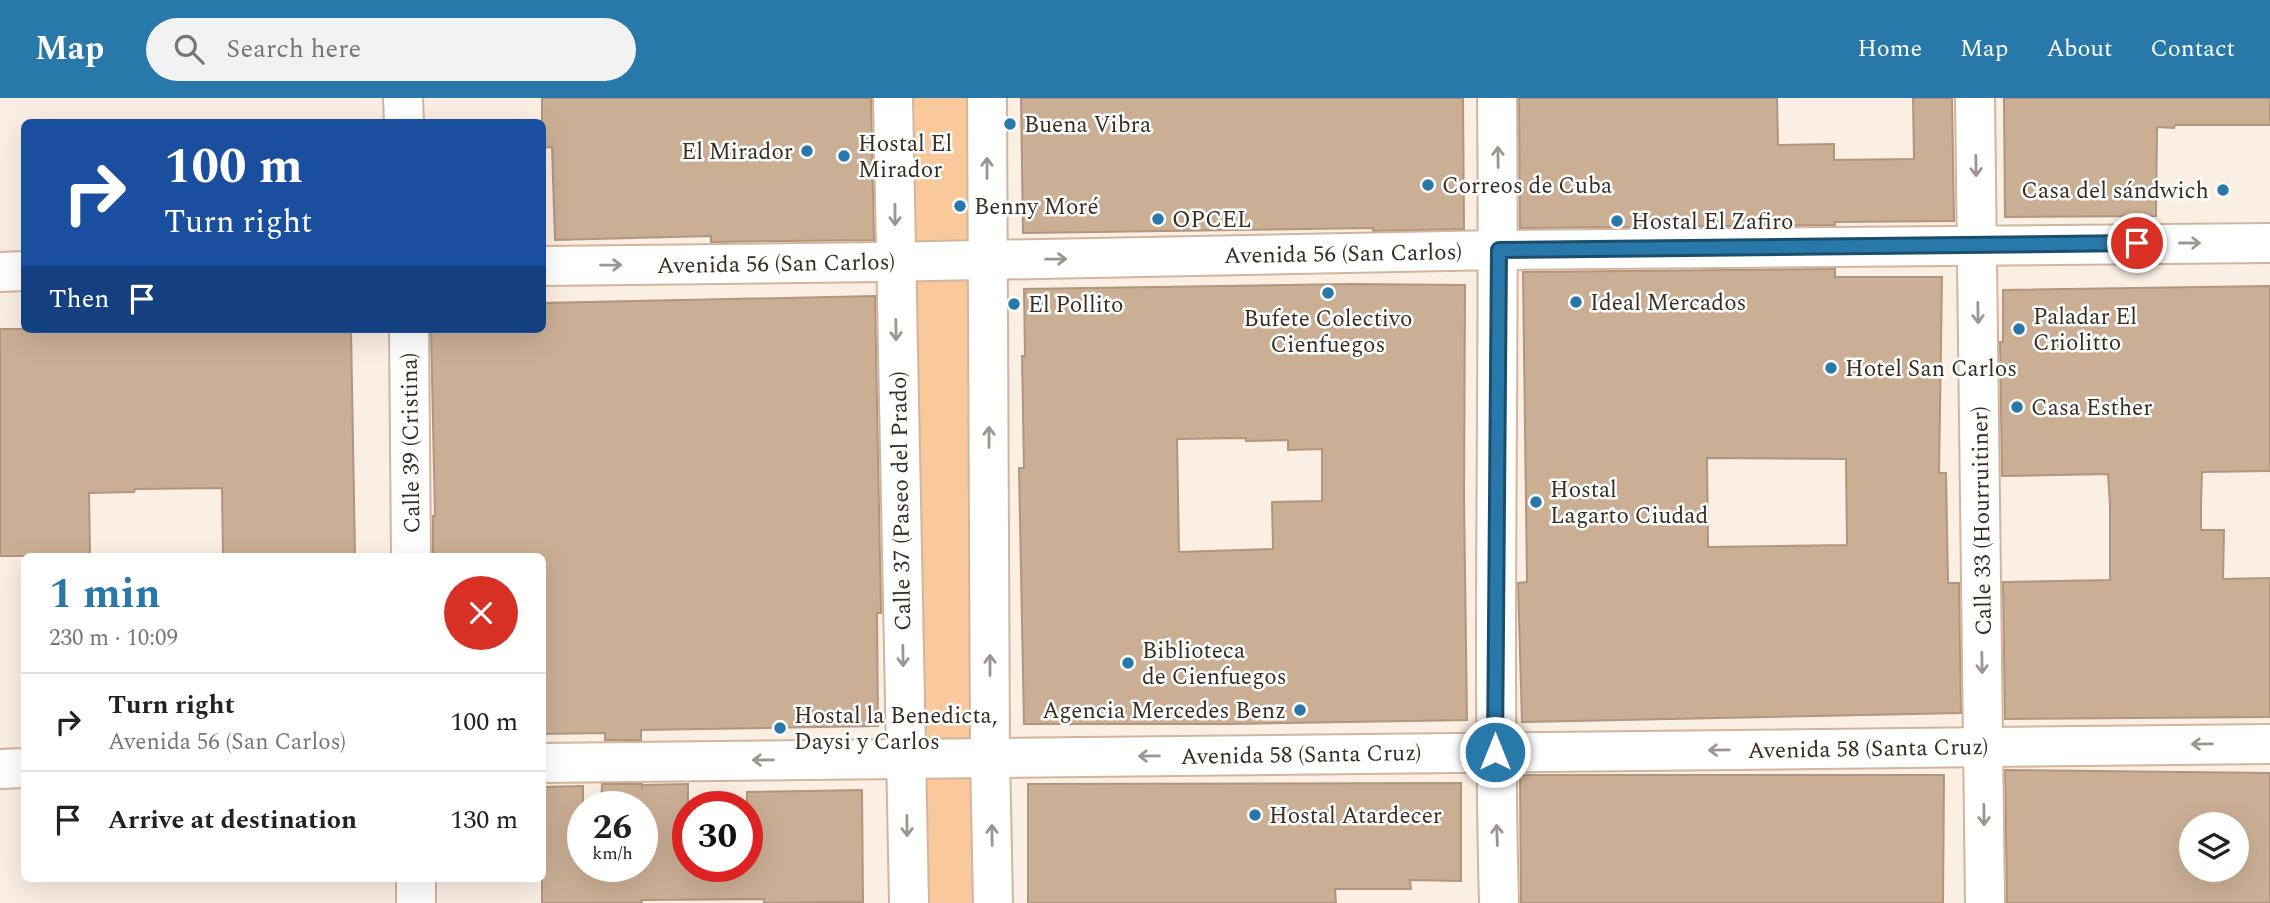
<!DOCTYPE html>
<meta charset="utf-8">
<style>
:root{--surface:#fff;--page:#f2f2f2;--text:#222;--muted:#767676;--line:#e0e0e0;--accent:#2978aa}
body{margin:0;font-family:Spectral,serif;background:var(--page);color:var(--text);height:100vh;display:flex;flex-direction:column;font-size:26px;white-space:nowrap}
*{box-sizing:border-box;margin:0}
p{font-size:23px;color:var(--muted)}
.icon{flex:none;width:38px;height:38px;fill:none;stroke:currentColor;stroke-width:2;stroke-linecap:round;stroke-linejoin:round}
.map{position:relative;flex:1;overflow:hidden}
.drawer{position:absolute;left:21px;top:455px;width:525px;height:329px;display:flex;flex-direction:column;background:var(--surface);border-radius:10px;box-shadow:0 7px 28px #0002}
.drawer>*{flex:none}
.banner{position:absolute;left:21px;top:21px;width:525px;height:214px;border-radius:10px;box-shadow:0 7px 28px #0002;background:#1a4fa0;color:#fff;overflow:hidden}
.fabs{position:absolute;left:2179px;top:714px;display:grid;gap:14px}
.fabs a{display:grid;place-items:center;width:70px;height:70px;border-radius:50%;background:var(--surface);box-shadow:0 7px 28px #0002;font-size:35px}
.speed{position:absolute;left:567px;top:693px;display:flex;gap:14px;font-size:35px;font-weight:700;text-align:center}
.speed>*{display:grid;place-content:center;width:91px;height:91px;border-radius:50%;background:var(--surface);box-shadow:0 7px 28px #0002;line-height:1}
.speed small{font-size:18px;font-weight:400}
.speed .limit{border:10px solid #d22;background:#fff;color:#111}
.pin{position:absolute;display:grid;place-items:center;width:60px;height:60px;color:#fff;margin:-30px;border:4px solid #fff;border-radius:50%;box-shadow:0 2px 7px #0007}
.me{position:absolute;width:77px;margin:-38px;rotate:0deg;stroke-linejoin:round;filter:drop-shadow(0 0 5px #0008)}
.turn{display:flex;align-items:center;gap:24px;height:147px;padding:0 28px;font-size:32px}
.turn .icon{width:91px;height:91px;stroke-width:2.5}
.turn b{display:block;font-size:49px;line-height:60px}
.then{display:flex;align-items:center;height:66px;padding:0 28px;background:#0003;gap:14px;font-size:26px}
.round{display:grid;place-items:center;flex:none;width:74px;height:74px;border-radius:37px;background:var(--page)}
.summary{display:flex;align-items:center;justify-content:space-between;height:119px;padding:0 28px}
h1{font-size:42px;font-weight:700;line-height:52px;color:var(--accent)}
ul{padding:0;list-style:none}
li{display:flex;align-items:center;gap:21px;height:98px;padding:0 28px;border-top:2px solid var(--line)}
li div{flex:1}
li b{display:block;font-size:26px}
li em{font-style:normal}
header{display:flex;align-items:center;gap:42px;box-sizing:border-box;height:98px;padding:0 35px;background:var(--accent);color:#fff}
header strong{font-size:33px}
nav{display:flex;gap:38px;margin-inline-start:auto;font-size:24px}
.search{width:490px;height:63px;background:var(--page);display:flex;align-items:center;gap:18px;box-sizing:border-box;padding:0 24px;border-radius:38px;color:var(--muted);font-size:26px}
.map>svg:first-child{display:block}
</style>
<header>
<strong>Map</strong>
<div class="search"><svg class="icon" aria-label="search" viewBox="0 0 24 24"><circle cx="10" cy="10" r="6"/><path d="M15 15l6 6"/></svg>Search here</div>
<nav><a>Home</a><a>Map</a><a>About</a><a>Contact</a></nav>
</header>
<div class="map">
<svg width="2270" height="805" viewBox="0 0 2270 805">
<rect width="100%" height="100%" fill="#fbefe4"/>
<path fill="#f9c99c" d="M914 0H975L977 805H924Z"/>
<g fill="#cbaf95" stroke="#b1957d" stroke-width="2" fill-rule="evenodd">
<path d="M542 0H871L874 142 711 144V138L555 142 552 49 542 50Z"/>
<path d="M1021 0H1463L1464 131 1373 133V130L1023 135Z"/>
<path d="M1519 0H1777L1778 47 1834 46V62L1914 61 1913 0H1952L1954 123 1835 124V127L1520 130Z"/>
<path d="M2004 0H2270V27H2175L2174 30 2157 29 2156 118 2005 119Z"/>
<path d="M1835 171V179H1942L1939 375H1946L1948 485H1959L1961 615 1522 624 1518 485 1527 484 1523 174ZM1707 360 1846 361 1847 447 1708 449Z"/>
<path d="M1352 186 1465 187 1464 401 1467 622 1233 626H1024L1019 370H1024L1022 258H1025L1024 191ZM1246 340V343L1288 342V352L1322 351V403L1272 404 1273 451 1179 454 1177 341Z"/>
<path d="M2270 188V373L2202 374 2201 406V432H2224L2223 481 2270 480V619L2005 621 2003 484 2110 482V407L2108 376 2002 378 2000 244H2003V192Z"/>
<path d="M875 198 881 515H877L878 628 641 632V642H605V635L542 636V458H433V418H435L431 231H542V205Z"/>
<path d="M0 231H351L355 458H223L222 390 135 391 134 394 89 395 90 458H0Z"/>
<path d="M2005 672 2270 675V805H2007ZM2191 726H2236V772H2191Z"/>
<path d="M1520 677H1944L1943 805H1521Z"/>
<path d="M1461 685V783L1410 782 1411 791H1335L1336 805H1028V686Z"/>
<path d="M602 686H642V691V687L688 686V768H747V694L862 692 863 804 764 805V801L641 802 642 805H542V689L583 688V768H642V709H601Z"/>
</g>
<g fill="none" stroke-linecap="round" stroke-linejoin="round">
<g stroke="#d2b59c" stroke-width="42">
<g id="minor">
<path d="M403 0 404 24"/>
<path d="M1497 0C1500 268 1492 537 1499 805"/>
<path d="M1975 0 1985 805"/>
<path d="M409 231 411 458"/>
<path d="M416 780V805"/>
</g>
</g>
<g stroke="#d2b59c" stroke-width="42">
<g id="major">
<path d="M893 0 909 805"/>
<path d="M987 0 990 659 993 805"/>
<path d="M542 168 882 164 1499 152 2270 145"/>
<path d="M0 174 24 173"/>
<path d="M542 665 2270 646"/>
<path d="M0 671 24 670"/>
</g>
</g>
<use href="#minor" stroke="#fff" stroke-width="38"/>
<use href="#major" stroke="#fff" stroke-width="38"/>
</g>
<defs><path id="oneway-shaft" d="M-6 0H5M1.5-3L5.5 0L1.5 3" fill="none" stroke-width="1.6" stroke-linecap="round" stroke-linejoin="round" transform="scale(1.75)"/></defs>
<g stroke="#9c9691">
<use href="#oneway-shaft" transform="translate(1498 59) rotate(-91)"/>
<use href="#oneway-shaft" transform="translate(1976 68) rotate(89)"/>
<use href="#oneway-shaft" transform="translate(987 70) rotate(-90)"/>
<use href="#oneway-shaft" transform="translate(895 117) rotate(90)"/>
<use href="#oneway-shaft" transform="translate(2190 145)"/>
<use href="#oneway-shaft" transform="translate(1056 161) rotate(-1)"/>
<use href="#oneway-shaft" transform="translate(611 167) rotate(-1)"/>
<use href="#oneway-shaft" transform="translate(1978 215) rotate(89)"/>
<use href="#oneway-shaft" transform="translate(896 232) rotate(89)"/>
<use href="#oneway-shaft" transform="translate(989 339) rotate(-90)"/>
<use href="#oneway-shaft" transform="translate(903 558) rotate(89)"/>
<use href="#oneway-shaft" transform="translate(1982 565) rotate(89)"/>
<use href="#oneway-shaft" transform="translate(990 567) rotate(-90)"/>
<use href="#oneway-shaft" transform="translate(2202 646) rotate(179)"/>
<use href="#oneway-shaft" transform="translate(1719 652) rotate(179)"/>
<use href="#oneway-shaft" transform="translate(1149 658) rotate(179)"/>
<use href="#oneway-shaft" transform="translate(763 662) rotate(179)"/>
<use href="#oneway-shaft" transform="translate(1984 717) rotate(89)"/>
<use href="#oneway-shaft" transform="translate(907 728) rotate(89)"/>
<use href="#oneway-shaft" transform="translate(992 737) rotate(-91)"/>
<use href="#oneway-shaft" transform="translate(1497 737) rotate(-92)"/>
</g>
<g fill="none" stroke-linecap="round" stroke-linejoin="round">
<g stroke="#1b4e6e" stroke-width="18">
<path id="route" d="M1495 654 1499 152 2137 145"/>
</g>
<use href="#route" stroke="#2978aa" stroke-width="12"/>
</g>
<g fill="#2978aa" stroke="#fff" stroke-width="2.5">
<circle cx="1010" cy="26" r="7"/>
<circle cx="807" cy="53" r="7"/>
<circle cx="844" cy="58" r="7"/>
<circle cx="1428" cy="87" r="7"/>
<circle cx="2223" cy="92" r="7"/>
<circle cx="960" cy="108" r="7"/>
<circle cx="1158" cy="121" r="7"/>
<circle cx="1617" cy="123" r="7"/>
<circle cx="1328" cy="195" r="7"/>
<circle cx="1576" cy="204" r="7"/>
<circle cx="1014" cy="206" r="7"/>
<circle cx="2019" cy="231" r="7"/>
<circle cx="1831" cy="270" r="7"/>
<circle cx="2017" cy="309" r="7"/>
<circle cx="1536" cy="404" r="7"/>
<circle cx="1128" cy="565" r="7"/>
<circle cx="1300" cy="612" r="7"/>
<circle cx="780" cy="630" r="7"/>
<circle cx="1255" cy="717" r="7"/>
</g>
<g text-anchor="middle" stroke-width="5" stroke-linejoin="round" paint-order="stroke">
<g font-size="23" fill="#382d23" stroke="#fff" text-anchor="start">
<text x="1024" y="34">Buena Vibra</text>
<text x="858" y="53">Hostal El<tspan x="858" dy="26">Mirador</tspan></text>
<text x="793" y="61" text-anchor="end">El Mirador</text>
<text x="1442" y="95">Correos de Cuba</text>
<text x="2209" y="100" text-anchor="end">Casa del sándwich</text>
<text x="974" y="116">Benny Moré</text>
<text x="1172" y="129">OPCEL</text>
<text x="1631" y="131">Hostal El Zafiro</text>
<text x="1590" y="212">Ideal Mercados</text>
<text x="1028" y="214">El Pollito</text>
<text x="2033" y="226">Paladar El<tspan x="2033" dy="26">Criolitto</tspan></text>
<text x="1328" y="228" text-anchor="middle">Bufete Colectivo<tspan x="1328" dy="26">Cienfuegos</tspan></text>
<text x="1845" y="278">Hotel San Carlos</text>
<text x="2031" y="317">Casa Esther</text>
<text x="1550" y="399">Hostal<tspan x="1550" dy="26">Lagarto Ciudad</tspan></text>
<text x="1142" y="560">Biblioteca<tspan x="1142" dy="26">de Cienfuegos</tspan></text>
<text x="1286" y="620" text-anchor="end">Agencia Mercedes Benz</text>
<text x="794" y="625">Hostal la Benedicta,<tspan x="794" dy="26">Daysi y Carlos</tspan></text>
<text x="1269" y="725">Hostal Atardecer</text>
</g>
<g font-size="23" fill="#382d23" stroke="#fff">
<text transform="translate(1343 155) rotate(-1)" y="8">Avenida 56 (San Carlos)</text>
<text transform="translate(776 165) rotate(-1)" y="8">Avenida 56 (San Carlos)</text>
<text transform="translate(410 345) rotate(-91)" y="8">Calle 39 (Cristina)</text>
<text transform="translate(900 403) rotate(-91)" y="8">Calle 37 (Paseo del Prado)</text>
<text transform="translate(1981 423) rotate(-91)" y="8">Calle 33 (Hourruitiner)</text>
<text transform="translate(1868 650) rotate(-1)" y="8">Avenida 58 (Santa Cruz)</text>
<text transform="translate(1301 656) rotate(-1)" y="8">Avenida 58 (Santa Cruz)</text>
</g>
</g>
</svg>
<div class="fabs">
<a><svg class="icon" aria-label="layers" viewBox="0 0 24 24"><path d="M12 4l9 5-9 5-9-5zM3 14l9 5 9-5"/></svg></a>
</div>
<div class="speed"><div>26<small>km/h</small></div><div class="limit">30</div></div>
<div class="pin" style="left:2137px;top:145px;background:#d93025"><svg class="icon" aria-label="arrive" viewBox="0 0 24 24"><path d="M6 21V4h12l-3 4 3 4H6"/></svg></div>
<svg class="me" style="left:1495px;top:654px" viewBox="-20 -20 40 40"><circle r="17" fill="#2978aa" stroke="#fff" stroke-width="3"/><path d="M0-11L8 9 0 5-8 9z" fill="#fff"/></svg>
<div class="banner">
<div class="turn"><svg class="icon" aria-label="right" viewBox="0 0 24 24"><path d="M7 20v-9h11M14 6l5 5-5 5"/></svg><div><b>100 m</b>Turn right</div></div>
<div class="then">Then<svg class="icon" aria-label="arrive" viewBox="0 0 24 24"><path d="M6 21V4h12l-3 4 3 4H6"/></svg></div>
</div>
<section class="drawer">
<div class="summary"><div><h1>1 min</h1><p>230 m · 10:09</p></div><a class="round" style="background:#d93025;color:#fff"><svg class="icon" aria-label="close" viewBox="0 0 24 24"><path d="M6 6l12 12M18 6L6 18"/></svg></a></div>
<ul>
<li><svg class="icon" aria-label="right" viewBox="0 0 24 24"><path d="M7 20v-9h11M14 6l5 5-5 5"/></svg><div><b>Turn right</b><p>Avenida 56 (San Carlos)</p></div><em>100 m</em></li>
<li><svg class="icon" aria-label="arrive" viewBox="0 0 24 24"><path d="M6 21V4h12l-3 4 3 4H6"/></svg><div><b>Arrive at destination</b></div><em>130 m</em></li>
</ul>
</section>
</div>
